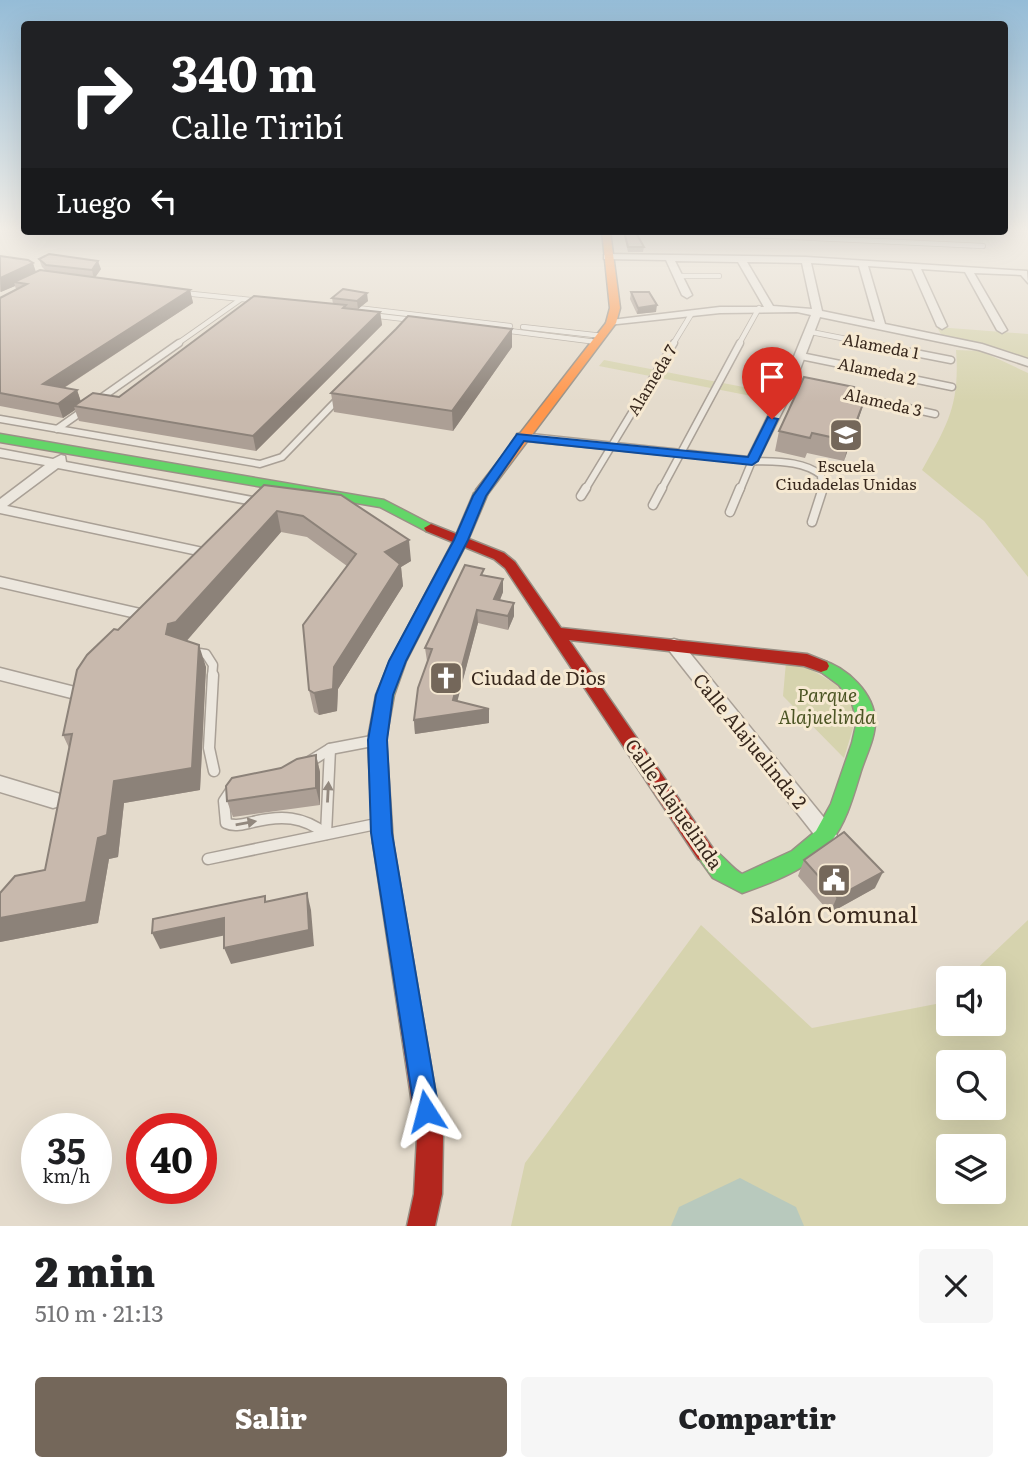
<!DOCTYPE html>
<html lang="es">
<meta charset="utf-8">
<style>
:root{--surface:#fff;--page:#f6f6f6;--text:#202124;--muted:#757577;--accent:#74675a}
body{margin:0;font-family:Literata,serif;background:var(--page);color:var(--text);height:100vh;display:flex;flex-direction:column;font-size:26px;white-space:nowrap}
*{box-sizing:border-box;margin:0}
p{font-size:23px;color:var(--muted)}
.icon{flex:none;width:38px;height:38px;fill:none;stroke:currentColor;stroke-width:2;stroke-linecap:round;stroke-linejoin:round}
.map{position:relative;height:1226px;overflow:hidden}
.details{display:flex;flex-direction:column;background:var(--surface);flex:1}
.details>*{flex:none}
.top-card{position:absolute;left:21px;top:21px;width:987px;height:214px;border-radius:7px;box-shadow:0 7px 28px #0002;background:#202124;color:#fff;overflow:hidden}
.fabs{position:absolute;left:936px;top:966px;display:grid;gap:14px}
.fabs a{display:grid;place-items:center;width:70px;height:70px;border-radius:7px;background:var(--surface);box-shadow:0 7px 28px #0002;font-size:35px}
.speed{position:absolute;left:21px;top:1113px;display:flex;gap:14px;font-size:35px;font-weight:700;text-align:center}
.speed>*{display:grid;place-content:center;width:91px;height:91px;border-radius:50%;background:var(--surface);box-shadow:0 7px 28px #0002;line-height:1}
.speed small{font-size:18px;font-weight:400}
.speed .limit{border:10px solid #d22;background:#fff;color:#111}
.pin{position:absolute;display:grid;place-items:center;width:60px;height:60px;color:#fff;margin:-72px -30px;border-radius:50% 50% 50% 0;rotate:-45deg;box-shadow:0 0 7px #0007}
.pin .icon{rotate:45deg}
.me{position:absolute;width:77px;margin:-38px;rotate:351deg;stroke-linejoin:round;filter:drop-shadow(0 0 5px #0008)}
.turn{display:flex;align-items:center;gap:24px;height:147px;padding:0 35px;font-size:32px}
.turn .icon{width:91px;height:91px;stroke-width:2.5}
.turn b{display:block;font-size:49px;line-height:60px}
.then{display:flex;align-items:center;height:66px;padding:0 35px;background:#0003;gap:14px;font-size:26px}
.round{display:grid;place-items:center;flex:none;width:74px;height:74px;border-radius:7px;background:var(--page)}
.head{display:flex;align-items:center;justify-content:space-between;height:119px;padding:0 35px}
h1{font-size:42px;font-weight:800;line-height:52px}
.cta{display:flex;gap:14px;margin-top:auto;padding:14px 35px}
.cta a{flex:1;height:80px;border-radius:7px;background:var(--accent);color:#fff;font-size:28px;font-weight:800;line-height:80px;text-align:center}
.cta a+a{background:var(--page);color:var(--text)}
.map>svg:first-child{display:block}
</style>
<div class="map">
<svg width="1028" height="1226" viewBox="0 0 1028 1226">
<rect width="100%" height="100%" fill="#e4dbcc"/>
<g fill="#d6d3ae" fill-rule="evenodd">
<path d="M937 327 1028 334V359L943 338Z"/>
<path d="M956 350 981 351 1028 373V577L984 521 922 470C948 424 960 404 956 350Z"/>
<path d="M604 360 775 393 772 400 599 366Z"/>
<path d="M786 662 805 666 846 690 857 715 844 758 783 696Z"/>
<path d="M1028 920V1226H511L525 1163 701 925 812 1028 941 1003 948 995V1024H994V978H967ZM994 1062V1108H948V1062ZM994 1146V1192H948V1146Z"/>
</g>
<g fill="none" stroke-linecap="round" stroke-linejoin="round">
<path fill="#b8c9bd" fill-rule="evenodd" d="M740 1178 796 1207 804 1226H671L679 1207Z"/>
<g stroke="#a9a096" stroke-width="6">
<g id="lane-far3">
<path d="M902 231 942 233"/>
<path d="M690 232 983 246"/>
<path d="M678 276H719"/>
<path d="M183 293 260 301"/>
<path d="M349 307 510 326"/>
<path d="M370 315 413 320"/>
<path d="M523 327 603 336"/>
<path d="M502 330 597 342"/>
<path d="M811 332 872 344"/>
<path d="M177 344 241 299"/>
<path d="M673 344 692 313"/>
<path d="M739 344 759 308"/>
</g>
</g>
<g stroke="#a9a096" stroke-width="9">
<g id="lane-far2">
<path d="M864 343 951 360"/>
<path d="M801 356 952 387"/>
<path d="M841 393 935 414"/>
<path d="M98 400 179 343"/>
<path d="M0 419 260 464 282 457 340 397"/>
<path d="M57 429 84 410"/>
<path d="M585 490 674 343"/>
<path d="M661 490 740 343"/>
<path d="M740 490 752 461C775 462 802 460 821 475L822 490"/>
</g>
</g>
<g stroke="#a9a096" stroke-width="11">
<g id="lane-far1">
<path d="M581 496 586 488"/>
<path d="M653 505 662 488"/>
<path d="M730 512 740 488"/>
<path d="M812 522 823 488"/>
<path d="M193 652 206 654 213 665 212 677"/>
</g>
</g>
<g stroke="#a9a096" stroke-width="13">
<g id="lane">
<path d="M213 675 209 748 214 771"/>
<path d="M309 762 330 749 372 741"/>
<path d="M232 789 224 801 226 823C235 827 243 824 253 822 281 815 303 816 326 834"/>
<path d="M326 834 330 749"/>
<path d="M208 859 376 824"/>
</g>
</g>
<g stroke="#a9a096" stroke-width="3">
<g id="street">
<path d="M607 254 806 257 1027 271 1028 283 1021 275 974 273 1007 330 1002 333 997 330 965 272 921 269 947 326 942 329 937 326 912 269 868 266 885 324 982 344 1028 359V366L979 350 820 317 789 398 756 464 517 440V434L521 433 748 457 777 398 811 315 797 312 720 313 608 325 606 323 611 320 720 307H764L738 262 675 261 692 295 687 298 682 295 666 260 604 259V255ZM747 262 802 263 812 309 773 306ZM811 263 859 266 875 322 822 311Z"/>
<path d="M0 449 53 459 61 455 65 456 66 462 258 498 265 502 258 506 58 468 7 506 217 551 219 554 217 557 212 558 0 513V499L45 465 0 457Z"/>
<path d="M0 577 149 611 157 616 149 621 0 587Z"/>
<path d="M674 639 680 641 834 830 837 836 834 842 827 845 820 842 668 649 666 645 668 641Z"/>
<path d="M0 668 75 687 81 689 84 693 81 697 75 699 0 680Z"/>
<path d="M0 776 60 794 63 800 60 806 53 808 0 792Z"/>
</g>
</g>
<g stroke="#999085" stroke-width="3">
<g id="fast">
<path d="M0 434 384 500 438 528 431 532 426 531 380 507 0 442Z"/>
<path d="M481 489 488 493 468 540 406 661 394 695 386 739 393 843 390 849 383 852 376 849 373 843 368 739 376 695 390 661 454 540 474 493Z"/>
<path d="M821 660C846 667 875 693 875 722 875 739 865 757 860 774 853 797 846 823 830 843 811 868 771 883 742 893L713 878 695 853 698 847C715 841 727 866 742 874L792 851 816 831 831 804 852 743 857 721 852 703 839 685 813 666 815 662Z"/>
</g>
</g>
<g stroke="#999085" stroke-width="3">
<path id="slow" d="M602 231H610L620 308 616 323 486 496H476V490L606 323 610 308Z"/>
</g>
<g stroke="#999085" stroke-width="3">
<g id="jam">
<path d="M431 524 504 553 515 562 561 628 807 654 827 662 829 666 827 670 821 672 804 666 569 640 712 847 715 853 712 859 705 862 698 859 505 568 494 559 426 531 424 528Z"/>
<path d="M383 834 390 837 393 843 443 1137 442 1194 435 1226H407L414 1194 417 1137 373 843 376 837Z"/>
</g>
</g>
<use href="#lane-far3" stroke="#ece7de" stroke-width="4.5"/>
<use href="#lane-far2" stroke="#ece7de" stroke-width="6"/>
<use href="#lane-far1" stroke="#ece7de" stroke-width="8"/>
<use href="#lane" stroke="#ece7de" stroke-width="10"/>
<use href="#street" fill="#ece7de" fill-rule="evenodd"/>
<use href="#fast" fill="#63d668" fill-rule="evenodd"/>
<use href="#slow" fill="#ff974d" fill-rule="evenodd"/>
<use href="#jam" fill="#b3261e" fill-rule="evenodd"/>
</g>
<g fill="#ac9f95">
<path d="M623 231H635L644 247 643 252H628Z"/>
<path d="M0 256 36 272 46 271 42 267 39 259 101 269 95 277 190 290 193 303 64 388 77 390 81 402 119 397 333 304 332 298 368 301 358 309 380 312 382 325 256 451 79 421 75 410 63 418 0 406V298L16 289 15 286 0 292Z"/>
<path d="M631 292 656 312 637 314 630 299Z"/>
<path d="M512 347 453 431 334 412 331 393Z"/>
<path d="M850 399 864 401 844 461 807 453 805 458 775 451 779 431Z"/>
<path d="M264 485 411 561 401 567 403 586 338 689 337 711 319 715 314 712 309 690 347 566 307 537 281 532 186 641 206 667 200 790 124 803 118 857 109 859 98 923 0 942V893L45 870 69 748 63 735 118 630Z"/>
<path d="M484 575 503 592 500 600 514 616 508 630 478 623 457 701 489 723 415 734 414 720 428 661H427L425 648Z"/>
<path d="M316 755 320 772V805L233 817 227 801 281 768Z"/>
<path d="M804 860 875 888 830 913 798 876Z"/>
</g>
<g fill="#8c8279">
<path d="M98 261 101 269 94 279 92 270Z"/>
<path d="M33 263 37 275 14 282 15 286 1 292 0 278Z"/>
<path d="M190 290 193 303 48 398 43 384Z"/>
<path d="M367 293 368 301 358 309 357 301Z"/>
<path d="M657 305 656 312 637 314 638 308Z"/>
<path d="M380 312 382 325 256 451 253 436Z"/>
<path d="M512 329V347L453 431 452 411Z"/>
<path d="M77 390 82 405 74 406 75 410 63 418 58 404Z"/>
<path d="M864 401 858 421 844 461 849 441Z"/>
<path d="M277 511 281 532 184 644 166 634 168 624Z"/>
<path d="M409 540 411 561 401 567 403 586 338 689 337 711 319 715 314 693 334 667 385 552Z"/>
<path d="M503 579V592L495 612 494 599Z"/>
<path d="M514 603V616L508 630V616Z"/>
<path d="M477 610 478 623 454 714 453 700Z"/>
<path d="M199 645 206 667 200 790 124 803 118 857 109 859 98 923 0 942V918L98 838 114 781Z"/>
<path d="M489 709V723L415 734 414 720Z"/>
<path d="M316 755 320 772V805L316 788Z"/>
<path d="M883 872 875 888 830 913 837 897Z"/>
<path d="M307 893 311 910 314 946 231 964 224 948Z"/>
<path d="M224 918 231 934 160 949 152 933Z"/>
</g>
<g fill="#c8b9ad" stroke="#8c8279" stroke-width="2">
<path d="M624 231H635L644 247H628Z"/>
<path d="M49 254 98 261 92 270 46 265 39 259Z"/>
<path d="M0 256 28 260 33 263 0 278Z"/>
<path d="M40 270 190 290 43 384 77 390 58 404 0 393V298L27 284 14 282Z"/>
<path d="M343 289 367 293 357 301 332 298Z"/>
<path d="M631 292H649L657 305 638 308Z"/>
<path d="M254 296 346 305 343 308 380 312 253 436 74 406 93 393 119 397Z"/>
<path d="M408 316 512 329 452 411 331 393 396 329Z"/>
<path d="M804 377 854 387 849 399 864 401 849 441 812 433 810 438 779 431Z"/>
<path d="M264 485 341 495 409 540 385 552 400 564 334 667 333 689 314 693 309 690 303 625 356 554 303 516 277 511 176 622 168 624 166 634 199 645 192 768 114 781 107 835 98 838 86 902 0 918V893L15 876 45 870 72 734 63 735 77 670 87 655 114 629 118 630Z"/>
<path d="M465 565 484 569 481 575 503 579 494 599 514 603 508 616 477 610 453 700 489 709 414 720 418 688 432 649 425 648Z"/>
<path d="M316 755V788L227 801 226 786 232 778 281 768 297 759Z"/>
<path d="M844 832 883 872 837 897 804 860Z"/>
<path d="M307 893 309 930 224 948V918L152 933 153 919 265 896V902Z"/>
</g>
<defs><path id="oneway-solid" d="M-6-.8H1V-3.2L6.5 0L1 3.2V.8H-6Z" transform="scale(1.75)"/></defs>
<g fill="#92887e">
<use href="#oneway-solid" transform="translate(328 792) rotate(-87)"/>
<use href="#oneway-solid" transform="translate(246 823) rotate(-10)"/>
</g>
<linearGradient id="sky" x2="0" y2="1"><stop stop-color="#95bcd7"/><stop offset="0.57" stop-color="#f3efe8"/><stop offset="1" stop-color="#f3efe8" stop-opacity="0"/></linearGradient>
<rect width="1028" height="402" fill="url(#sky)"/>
<path fill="#1a73e8" stroke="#114b97" stroke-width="2" d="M768 417 778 419 758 461 752 465 524 441 486 496 468 540 406 661 393 695 387 740 392 833 439 1111 435 1120 426 1124 416 1120 371 833 368 740 376 695 389 661 454 540 473 496 517 434 748 457Z"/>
<defs>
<g id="school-square" transform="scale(1.75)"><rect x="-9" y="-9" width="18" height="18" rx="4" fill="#74675a" stroke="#f6e9d2"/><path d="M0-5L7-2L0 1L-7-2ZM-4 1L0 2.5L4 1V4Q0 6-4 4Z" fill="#fff"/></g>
<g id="church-square" transform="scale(1.75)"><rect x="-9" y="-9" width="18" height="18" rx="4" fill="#74675a" stroke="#f6e9d2"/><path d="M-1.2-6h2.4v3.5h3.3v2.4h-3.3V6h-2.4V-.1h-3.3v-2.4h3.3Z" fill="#fff"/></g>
<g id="civic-square" transform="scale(1.75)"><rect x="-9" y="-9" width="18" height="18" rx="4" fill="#74675a" stroke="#f6e9d2"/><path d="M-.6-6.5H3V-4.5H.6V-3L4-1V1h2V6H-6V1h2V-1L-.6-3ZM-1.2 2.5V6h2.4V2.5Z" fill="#fff"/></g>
</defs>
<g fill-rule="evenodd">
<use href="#school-square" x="846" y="435"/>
<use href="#church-square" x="446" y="678"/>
<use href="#civic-square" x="834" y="880"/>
</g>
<g text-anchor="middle" stroke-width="6" stroke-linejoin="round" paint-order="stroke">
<g font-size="16" fill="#38281d" stroke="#f6e9d2">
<text transform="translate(881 346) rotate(11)" y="6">Alameda 1</text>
<text transform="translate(877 371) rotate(12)" y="6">Alameda 2</text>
<text transform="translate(652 380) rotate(-59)" y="6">Alameda 7</text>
<text transform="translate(883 402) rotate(13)" y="6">Alameda 3</text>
</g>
<g font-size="16" fill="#38281d" stroke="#f6e9d2">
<text x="846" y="472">Escuela<tspan x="846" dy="18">Ciudadelas Unidas</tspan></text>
</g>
<g font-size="19" fill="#38281d" stroke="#f6e9d2" text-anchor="start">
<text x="471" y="685">Ciudad de Dios</text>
</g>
<g font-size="19" font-style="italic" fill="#4c5524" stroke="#f6e9d2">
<text x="827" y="702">Parque<tspan x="827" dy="22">Alajuelinda</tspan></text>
</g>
<g font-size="19" fill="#38281d" stroke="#f6e9d2">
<text transform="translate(750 741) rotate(51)" y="7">Calle Alajuelinda 2</text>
<text transform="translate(674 804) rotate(55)" y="7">Calle Alajuelinda</text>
</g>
<g font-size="23" fill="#38281d" stroke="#f6e9d2">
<text x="834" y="923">Salón Comunal</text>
</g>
</g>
</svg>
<div class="fabs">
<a><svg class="icon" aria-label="sound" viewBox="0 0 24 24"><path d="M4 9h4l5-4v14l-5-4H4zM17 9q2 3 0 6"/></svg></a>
<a><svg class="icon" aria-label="search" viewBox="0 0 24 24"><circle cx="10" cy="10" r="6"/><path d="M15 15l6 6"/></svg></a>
<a><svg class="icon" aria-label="layers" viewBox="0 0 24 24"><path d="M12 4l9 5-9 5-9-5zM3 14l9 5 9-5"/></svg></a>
</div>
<div class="speed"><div>35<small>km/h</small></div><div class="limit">40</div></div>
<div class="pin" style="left:772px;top:419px;background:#d93025"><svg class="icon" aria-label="arrive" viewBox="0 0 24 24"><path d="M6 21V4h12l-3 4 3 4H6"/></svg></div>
<svg class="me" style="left:426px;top:1111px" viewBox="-20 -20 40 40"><path d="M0-17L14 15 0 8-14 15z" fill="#1a73e8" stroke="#fff" stroke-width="4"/></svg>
<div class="top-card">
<div class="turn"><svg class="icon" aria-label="right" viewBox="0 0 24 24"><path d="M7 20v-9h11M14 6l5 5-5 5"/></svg><div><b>340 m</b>Calle Tiribí</div></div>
<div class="then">Luego<svg class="icon" aria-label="left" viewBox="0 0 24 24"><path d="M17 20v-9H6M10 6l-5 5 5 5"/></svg></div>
</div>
</div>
<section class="details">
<div class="head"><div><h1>2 min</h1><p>510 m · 21:13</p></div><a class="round"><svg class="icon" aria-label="close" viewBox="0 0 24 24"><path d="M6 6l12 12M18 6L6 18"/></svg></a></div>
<div class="cta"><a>Salir</a><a>Compartir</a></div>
</section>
